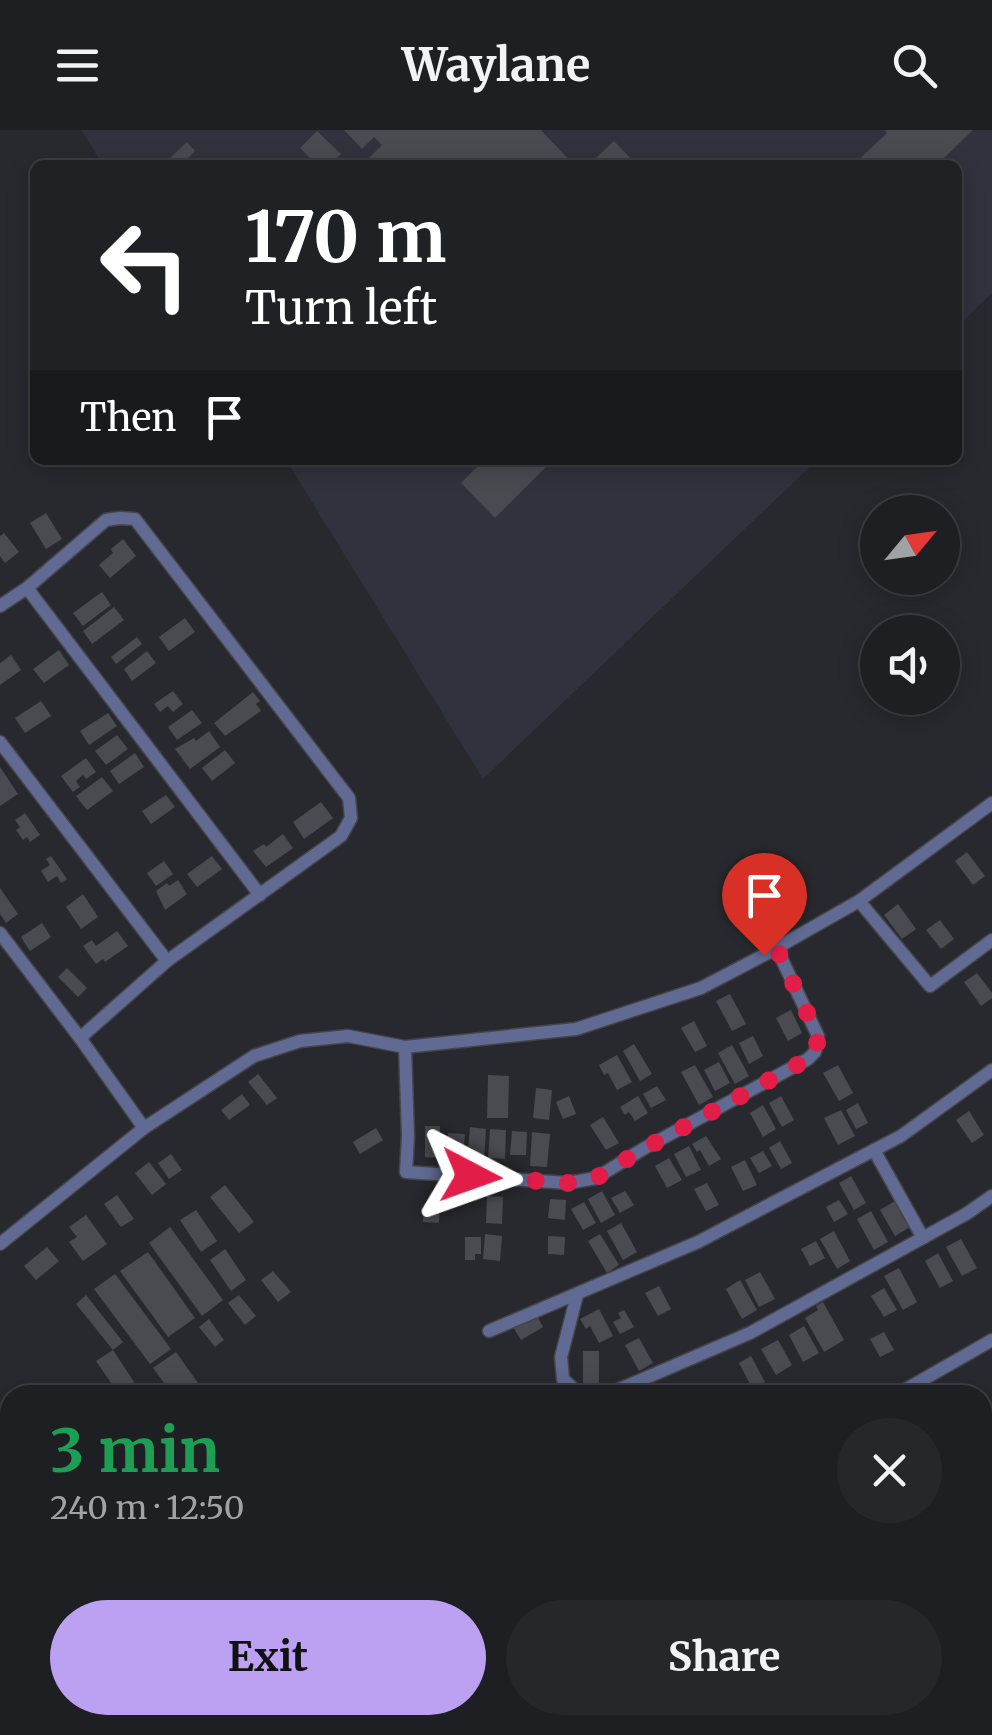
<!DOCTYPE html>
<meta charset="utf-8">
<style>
:root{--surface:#1e1f22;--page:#26272a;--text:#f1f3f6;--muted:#a1a2a5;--line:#3c3d40;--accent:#bca0f2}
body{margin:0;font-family:Merriweather,serif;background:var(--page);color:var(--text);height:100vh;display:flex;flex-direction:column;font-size:38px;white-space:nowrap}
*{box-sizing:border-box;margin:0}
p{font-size:32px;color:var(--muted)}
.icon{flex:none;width:55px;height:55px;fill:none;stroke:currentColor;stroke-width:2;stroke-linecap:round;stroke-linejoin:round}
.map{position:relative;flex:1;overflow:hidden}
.details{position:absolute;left:0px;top:1255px;width:992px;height:350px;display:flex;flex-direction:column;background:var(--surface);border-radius:30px 30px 0 0;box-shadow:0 5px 25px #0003,0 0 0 2px var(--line)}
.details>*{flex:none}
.hud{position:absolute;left:30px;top:30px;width:932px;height:305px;border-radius:15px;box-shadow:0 5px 25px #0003,0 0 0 2px var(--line);background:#202124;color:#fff;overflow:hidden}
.needle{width:65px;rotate:61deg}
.fabs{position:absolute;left:860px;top:365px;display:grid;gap:20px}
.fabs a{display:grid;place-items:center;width:100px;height:100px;border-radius:50%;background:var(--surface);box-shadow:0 5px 25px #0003,0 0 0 2px var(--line);font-size:50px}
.pin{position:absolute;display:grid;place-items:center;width:85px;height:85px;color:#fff;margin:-102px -42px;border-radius:50% 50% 50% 0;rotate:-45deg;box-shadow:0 0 10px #0007}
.pin .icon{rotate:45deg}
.me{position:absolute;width:110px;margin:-55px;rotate:94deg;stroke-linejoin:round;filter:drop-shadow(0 0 8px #0008)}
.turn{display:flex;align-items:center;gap:35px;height:210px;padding:0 50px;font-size:45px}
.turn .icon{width:130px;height:130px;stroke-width:2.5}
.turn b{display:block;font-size:70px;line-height:85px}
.then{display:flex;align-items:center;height:95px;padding:0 50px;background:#0003;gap:20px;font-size:38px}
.round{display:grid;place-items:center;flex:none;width:105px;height:105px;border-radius:52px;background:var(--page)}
.headline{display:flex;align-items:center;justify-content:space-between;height:170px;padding:0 50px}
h1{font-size:60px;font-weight:700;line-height:75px;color:#1e9e55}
.cta{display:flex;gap:20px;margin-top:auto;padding:20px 50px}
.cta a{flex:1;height:115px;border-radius:60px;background:var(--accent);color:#111;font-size:40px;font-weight:700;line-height:115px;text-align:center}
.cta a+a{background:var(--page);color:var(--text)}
header{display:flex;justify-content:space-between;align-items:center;height:130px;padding:0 50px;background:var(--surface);font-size:45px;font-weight:700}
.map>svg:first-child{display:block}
</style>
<header><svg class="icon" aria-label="menu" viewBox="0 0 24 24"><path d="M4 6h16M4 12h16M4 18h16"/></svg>Waylane<svg class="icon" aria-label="search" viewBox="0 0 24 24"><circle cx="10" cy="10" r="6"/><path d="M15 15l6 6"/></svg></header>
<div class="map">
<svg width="992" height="1605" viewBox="0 0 992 1605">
<rect width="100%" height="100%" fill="#28292e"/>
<g fill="#30333d">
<path d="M81 0H992V163L958 196V35H103Z"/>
<path d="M286 330H817L483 649Z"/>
</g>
<g fill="#494b50">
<path d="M344 0H541L574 35H362L382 15 374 7 362 19Z"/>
<path d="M885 0H973L942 30 946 35H853L887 3Z"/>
<path d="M317 1 341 24 330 35H317L300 18Z"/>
<path d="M614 11 637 35H599L594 30Z"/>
<path d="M187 12 195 21 181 35H175L169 29Z"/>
<path d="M484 330H553L495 388 461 353Z"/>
<path d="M46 383 62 409 46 419 30 393Z"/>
<path d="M4 403 19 422 5 433 0 426V406Z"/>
<path d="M123 409 136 426 110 448 99 435 113 423 111 419Z"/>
<path d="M102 462 111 475 83 496 73 483Z"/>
<path d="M114 477 124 490 92 514 83 501Z"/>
<path d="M185 488 195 502 169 521 159 507Z"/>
<path d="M137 507 142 514 116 534 111 527Z"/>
<path d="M59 520 69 535 44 553 33 539Z"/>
<path d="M147 521 156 533 132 551 124 539Z"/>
<path d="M11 525 21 540 0 555V533Z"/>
<path d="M173 561 183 574 173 582 168 576 160 582 154 574Z"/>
<path d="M253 562 260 571 256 574 261 581 225 606 214 593Z"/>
<path d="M41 571 51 586 25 603 15 588Z"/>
<path d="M192 580 202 593 177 610 168 597Z"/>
<path d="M108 583 117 596 89 615 80 601Z"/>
<path d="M209 601 220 617 190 639 175 619 194 608 196 611Z"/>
<path d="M117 605 128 619 106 635 95 621Z"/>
<path d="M225 620 235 633 212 651 202 638Z"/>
<path d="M135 623 144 637 119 654 110 641Z"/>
<path d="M86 628 96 642 86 649 83 645 76 651 80 657 73 662 61 646Z"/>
<path d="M0 637 18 664 0 676Z"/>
<path d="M102 647 113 661 87 680 76 666Z"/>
<path d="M166 665 175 677 151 694 142 681Z"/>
<path d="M321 672 333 688 304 709 293 692Z"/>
<path d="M25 683 40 705 30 712 27 707 23 710 16 700 20 697 15 690Z"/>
<path d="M283 704 293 718 266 737 253 721 264 714 266 717Z"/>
<path d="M967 722 985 746 973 755 955 731Z"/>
<path d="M51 726 67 749 61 753 57 746 48 752 41 741 50 735 46 729Z"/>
<path d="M212 726 222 739 197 757 187 744Z"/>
<path d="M164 731 173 744 156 756 147 743Z"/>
<path d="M178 750 187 764 165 780 156 761 167 753 169 756Z"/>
<path d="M0 758 18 784 6 793 0 784Z"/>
<path d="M83 764 98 787 81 799 66 777Z"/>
<path d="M898 774 916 799 902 809 884 785Z"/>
<path d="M940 790 954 809 941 819 926 800Z"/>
<path d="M42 793 51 807 30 821 21 807Z"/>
<path d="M117 801 128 816 105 832 103 829 96 834 83 816 92 810 96 816Z"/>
<path d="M67 838 87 858 78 867 58 847Z"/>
<path d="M977 843 992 863V868L981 876 964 852Z"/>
<path d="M730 864 746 894 732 901 716 871Z"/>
<path d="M791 880 802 903 788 911 776 888Z"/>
<path d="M694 891 707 916 695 922 681 898Z"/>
<path d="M753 906 763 926 749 934 739 913Z"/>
<path d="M634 914 652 944 640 951 623 921Z"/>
<path d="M732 915 749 946 735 954 718 923Z"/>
<path d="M617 925 632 952 617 960 608 943 604 945 599 935Z"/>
<path d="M719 932 730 953 715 961 704 940Z"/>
<path d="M695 935 713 967 699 975 681 942Z"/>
<path d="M838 935 853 963 839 971 823 943Z"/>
<path d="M258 944 277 968 267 975 248 952Z"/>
<path d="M488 945 509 946 508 988H487Z"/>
<path d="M657 956 666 970 651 978 643 964Z"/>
<path d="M536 958 552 960 549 990 533 988Z"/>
<path d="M242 964 250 975 229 990 221 980Z"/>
<path d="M569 966 576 984 563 989 556 972Z"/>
<path d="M638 966 648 983 635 991 629 982 625 985 620 977Z"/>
<path d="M781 966 794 990 782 997 769 973Z"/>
<path d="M858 973 868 993 856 999 846 980Z"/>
<path d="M763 975 776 999 763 1007 750 983Z"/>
<path d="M841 980 855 1006 838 1015 824 988Z"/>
<path d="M969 981 984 1005 972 1013 956 990Z"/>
<path d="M603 987 619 1013 606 1020 590 995Z"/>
<path d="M425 996H440V1028L425 1027Z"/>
<path d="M470 997 486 999 484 1032 467 1031Z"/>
<path d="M376 998 383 1010 360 1024 353 1012Z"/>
<path d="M490 999 506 1000 505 1029 488 1028Z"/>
<path d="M512 1001 527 1002 526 1025H510Z"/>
<path d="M532 1002 550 1004 547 1037 530 1036Z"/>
<path d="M448 1003 465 1004 463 1025 447 1023Z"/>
<path d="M706 1006 721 1029 709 1036 700 1020 697 1022 692 1014Z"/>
<path d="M780 1011 792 1033 781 1039 769 1018Z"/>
<path d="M689 1016 701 1040 686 1047 674 1024Z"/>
<path d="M763 1021 772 1036 759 1043 750 1028Z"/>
<path d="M171 1024 182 1040 169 1049 158 1033Z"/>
<path d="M669 1028 682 1050 667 1058 655 1036Z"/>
<path d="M745 1030 757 1055 743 1061 731 1037Z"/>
<path d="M149 1032 166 1054 152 1065 135 1043Z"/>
<path d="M851 1046 866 1073 854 1080 839 1053Z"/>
<path d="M707 1053 719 1075 706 1081 694 1059Z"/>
<path d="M225 1055 254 1092 239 1103 210 1067Z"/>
<path d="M602 1061 615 1085 601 1093 588 1069Z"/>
<path d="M625 1061 634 1075 620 1083 611 1068Z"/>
<path d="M117 1065 134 1089 121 1097 104 1074Z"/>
<path d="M487 1066 503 1067 502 1094 486 1093Z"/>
<path d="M550 1069 566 1070 565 1090 548 1088Z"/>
<path d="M839 1070 848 1084 834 1092 826 1077Z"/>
<path d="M895 1071 910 1097 895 1106 880 1080Z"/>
<path d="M584 1072 596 1093 583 1100 571 1079Z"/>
<path d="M424 1073H440L439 1093 423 1092Z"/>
<path d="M196 1080 217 1111 201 1122 180 1090Z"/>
<path d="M871 1081 888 1112 874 1120 857 1089Z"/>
<path d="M86 1085 107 1114 83 1131 69 1112 77 1107 69 1097Z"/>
<path d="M621 1093 637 1122 623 1130 607 1101Z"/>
<path d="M170 1097 223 1170 202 1186 149 1113Z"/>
<path d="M834 1101 850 1131 837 1139 820 1109Z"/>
<path d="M485 1104 502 1106 500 1131 483 1129Z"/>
<path d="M600 1104 619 1135 607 1143 588 1111Z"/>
<path d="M548 1106 565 1107 564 1125 548 1124Z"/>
<path d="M465 1107H481V1124H475V1130H465Z"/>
<path d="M961 1109 977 1138 962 1146 946 1117Z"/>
<path d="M816 1111 825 1128 810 1136 801 1119Z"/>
<path d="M47 1117 59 1131 36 1150 24 1136Z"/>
<path d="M225 1119 246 1150 231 1161 210 1130Z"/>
<path d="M148 1122 195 1188 168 1207 120 1141Z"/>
<path d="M938 1123 953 1151 940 1158 925 1131Z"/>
<path d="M899 1138 917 1172 903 1180 884 1146Z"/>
<path d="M273 1141 291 1162 278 1172 261 1150Z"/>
<path d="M760 1142 775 1169 759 1177 745 1150Z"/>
<path d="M115 1144 171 1219 150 1234 94 1159Z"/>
<path d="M740 1150 757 1180 742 1189 726 1159Z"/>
<path d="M659 1156 671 1179 658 1186 645 1163Z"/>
<path d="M884 1158 897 1180 884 1187 871 1166Z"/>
<path d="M86 1165 123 1212 113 1220 76 1174Z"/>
<path d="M239 1165 256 1186 245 1195 228 1173Z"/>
<path d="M823 1172 844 1210 824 1222 805 1188 818 1180 816 1176Z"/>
<path d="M599 1179 613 1206 599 1213 590 1196 586 1199 580 1189Z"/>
<path d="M624 1180 634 1197 620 1204 613 1192 621 1188 618 1183Z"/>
<path d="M536 1184 543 1197 521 1210 513 1197Z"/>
<path d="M209 1189 224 1210 215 1217 199 1197Z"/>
<path d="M804 1196 819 1223 803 1232 789 1205Z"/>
<path d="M884 1202 894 1220 880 1227 870 1209Z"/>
<path d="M639 1208 653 1233 639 1241 625 1215Z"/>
<path d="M778 1210 792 1235 776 1245 761 1219Z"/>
<path d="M113 1220 134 1252 118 1263 96 1231Z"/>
<rect x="583" y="1221" width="16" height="34"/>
<path d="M176 1222 198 1253 181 1265H173L153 1238Z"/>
<path d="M751 1226 765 1252 752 1258 739 1233Z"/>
</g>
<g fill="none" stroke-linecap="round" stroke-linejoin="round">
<g stroke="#44454a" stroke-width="15">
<g id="street">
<path d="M0 476 27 458"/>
<path d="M0 612 167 831 80 908"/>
<path d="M859 771 930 856 992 810"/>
<path d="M0 803 80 908 144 998"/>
<path d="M167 831 341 706 351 688 349 668 135 389 120 388 106 390 27 458 260 765"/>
<path d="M405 917 408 1006 406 1042 568 1053 596 1048 643 1019 808 929 815 922 818 906 776 817"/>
<path d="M874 1020 923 1108"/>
<path d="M0 1114 144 998 254 926 300 911 348 906 405 917 576 899 701 858 764 825 859 771 992 673"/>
<path d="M577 1165 561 1227 563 1249 578 1263 590 1265"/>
<path d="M489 1201 698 1112 901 1006 992 940"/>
<path d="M606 1265 750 1203 966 1084 992 1066"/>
<path d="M896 1265 992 1210"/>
<path d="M878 1595 885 1605"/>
<path d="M565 1605H628"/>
<path d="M652 1605 659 1595"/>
</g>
</g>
<use href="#street" stroke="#606a92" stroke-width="12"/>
</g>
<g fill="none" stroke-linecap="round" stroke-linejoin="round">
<path stroke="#e11d48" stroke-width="18" stroke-dasharray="0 32.4" d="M471 1046 568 1053 596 1048 642 1020 808 929 816 922 818 906 776 817 764 825"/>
</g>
</svg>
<div class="fabs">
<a><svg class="needle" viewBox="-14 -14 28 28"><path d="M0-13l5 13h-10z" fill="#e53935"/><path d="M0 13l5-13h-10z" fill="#a1a2a5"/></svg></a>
<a><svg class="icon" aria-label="sound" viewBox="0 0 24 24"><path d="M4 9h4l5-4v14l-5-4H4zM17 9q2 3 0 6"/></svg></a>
</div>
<div class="pin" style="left:764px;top:825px;background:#d93025"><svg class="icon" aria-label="arrive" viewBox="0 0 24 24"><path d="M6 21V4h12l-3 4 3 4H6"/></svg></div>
<svg class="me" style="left:471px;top:1046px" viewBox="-20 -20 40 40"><path d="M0-17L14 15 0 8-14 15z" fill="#e11d48" stroke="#fff" stroke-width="4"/></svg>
<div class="hud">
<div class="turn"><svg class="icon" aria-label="left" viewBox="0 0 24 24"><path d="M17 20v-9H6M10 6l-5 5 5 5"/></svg><div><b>170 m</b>Turn left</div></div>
<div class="then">Then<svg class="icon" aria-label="arrive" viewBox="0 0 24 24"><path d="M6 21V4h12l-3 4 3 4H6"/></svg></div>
</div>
<section class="details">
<div class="headline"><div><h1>3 min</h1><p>240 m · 12:50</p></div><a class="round"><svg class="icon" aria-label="close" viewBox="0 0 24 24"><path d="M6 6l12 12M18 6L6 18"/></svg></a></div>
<div class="cta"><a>Exit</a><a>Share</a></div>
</section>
</div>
